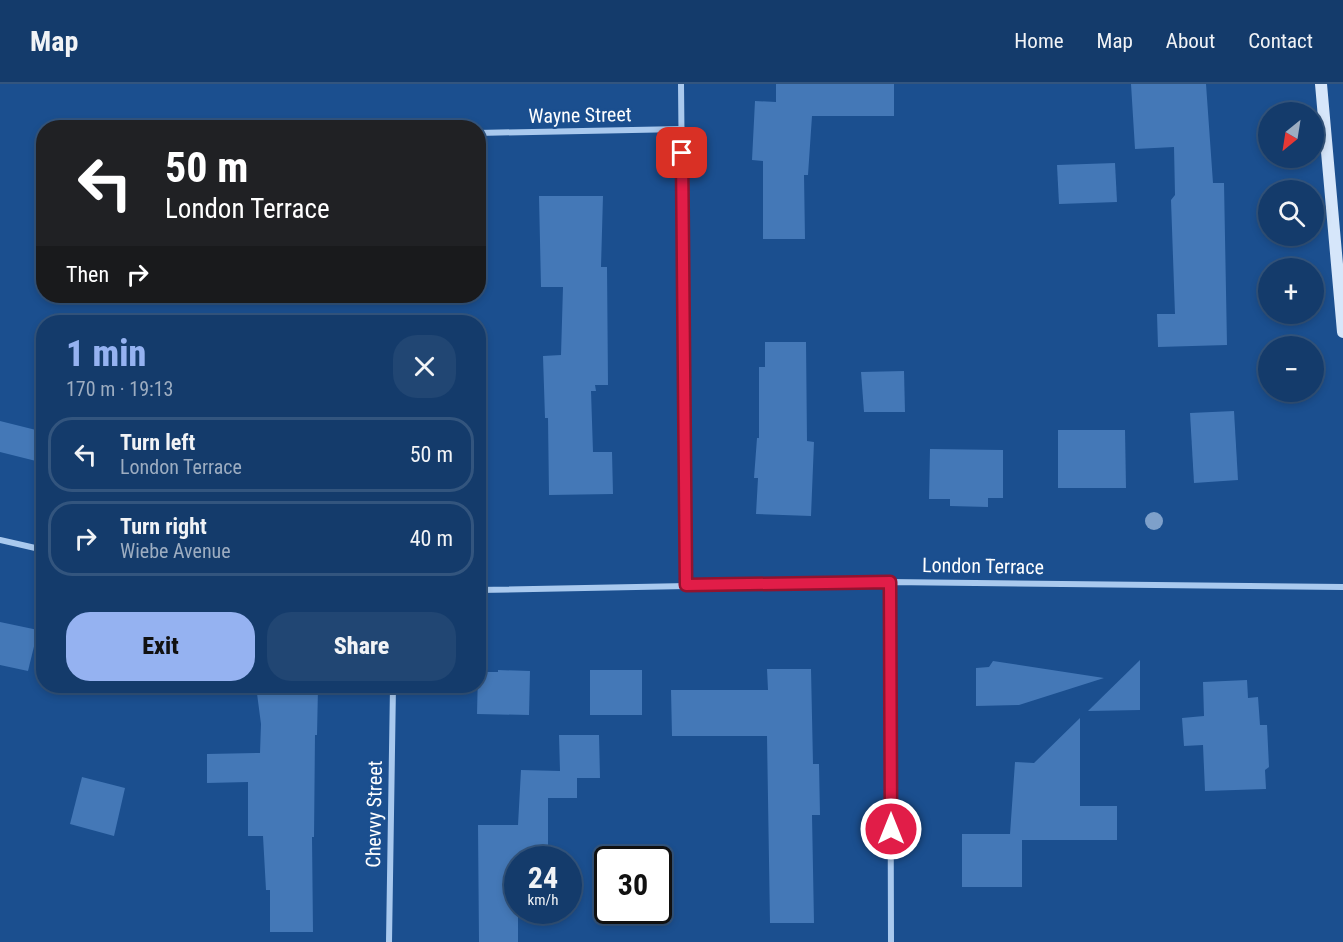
<!DOCTYPE html>
<meta charset="utf-8">
<style>
:root{--surface:#143b6b;--page:#214673;--text:#f1f3f6;--muted:#9dadc1;--line:#33557e;--accent:#95b2f1}
body{margin:0;font-family:"Roboto Condensed",sans-serif;background:var(--page);color:var(--text);height:100vh;display:flex;flex-direction:column;font-size:22px;white-space:nowrap}
*{box-sizing:border-box;margin:0}
p{font-size:20px;color:var(--muted)}
.icon{flex:none;width:33px;height:33px;fill:none;stroke:currentColor;stroke-width:2;stroke-linecap:round;stroke-linejoin:round}
.map{position:relative;flex:1;overflow:hidden}
.side{position:absolute;left:36px;top:231px;width:450px;height:378px;display:flex;flex-direction:column;background:var(--surface);border-radius:24px;box-shadow:0 3px 9px #0003,0 0 0 2px var(--line)}
.side>*{flex:none}
.banner{position:absolute;left:36px;top:36px;width:450px;height:183px;border-radius:24px;box-shadow:0 3px 9px #0003,0 0 0 2px var(--line);background:#202124;color:#fff;overflow:hidden}
.needle{width:39px;rotate:210deg}
.fabs{position:absolute;left:1258px;top:18px;display:grid;gap:12px}
.fabs a{display:grid;place-items:center;width:66px;height:66px;border-radius:50%;background:var(--surface);box-shadow:0 3px 9px #0003,0 0 0 2px var(--line);font-size:30px}
.speed{position:absolute;left:504px;top:762px;display:flex;gap:12px;font-size:30px;font-weight:700;text-align:center}
.speed>*{display:grid;place-content:center;width:78px;height:78px;border-radius:50%;background:var(--surface);box-shadow:0 3px 9px #0003,0 0 0 2px var(--line);line-height:1}
.speed small{font-size:15px;font-weight:400}
.speed .limit{border:3px solid #111;border-radius:9px;background:#fff;color:#111}
.pin{position:absolute;display:grid;place-items:center;width:51px;height:51px;color:#fff;margin:-26px;border-radius:12px;box-shadow:0 3px 9px #0006}
.me{position:absolute;width:66px;margin:-33px;rotate:0deg;stroke-linejoin:round;filter:drop-shadow(0 0 4px #0008)}
.turn{display:flex;align-items:center;gap:21px;height:126px;padding:0 30px;font-size:27px}
.turn .icon{width:78px;height:78px;stroke-width:2.5}
.turn b{display:block;font-size:42px;line-height:51px}
.then{display:flex;align-items:center;height:57px;padding:0 30px;background:#0003;gap:12px;font-size:22px}
.round{display:grid;place-items:center;flex:none;width:63px;height:63px;border-radius:24px;background:var(--page)}
.overview{display:flex;align-items:center;justify-content:space-between;height:102px;padding:0 30px}
h1{font-size:36px;font-weight:800;line-height:45px;color:var(--accent)}
.button{display:flex;gap:12px;margin-top:auto;padding:12px 30px}
.button a{flex:1;height:69px;border-radius:24px;background:var(--accent);color:#111;font-size:24px;font-weight:800;line-height:69px;text-align:center}
.button a+a{background:var(--page);color:var(--text)}
ul{padding:0;list-style:none}
li{display:flex;align-items:center;gap:18px;height:75px;margin:0 12px 9px;padding:0 18px;border:3px solid var(--line);border-radius:24px}
li div{flex:1}
li b{display:block;font-size:22px}
li em{font-style:normal}
header{display:flex;align-items:center;gap:36px;box-sizing:border-box;height:84px;padding:0 30px;background:var(--surface);border-bottom:2px solid var(--line)}
header strong{font-size:28px}
nav{display:flex;gap:33px;margin-inline-start:auto;font-size:21px}
.map>svg:first-child{display:block}
</style>
<header>
<strong>Map</strong>
<nav><a>Home</a><a>Map</a><a>About</a><a>Contact</a></nav>
</header>
<div class="map">
<svg width="1343" height="858" viewBox="0 0 1343 858">
<rect width="100%" height="100%" fill="#1b4f8f"/>
<g fill="#4478b7">
<path d="M776 0H894V32H812L808 91H804L805 155H763V77L752 76 755 17 776 18Z"/>
<path d="M1131 0H1206L1213 99H1224L1227 261 1158 263 1157 230H1175L1171 116 1175 111 1174 63 1135 65Z"/>
<path d="M1115 79 1117 118 1059 120 1057 81Z"/>
<path d="M539 112H603L601 183H607L608 301H595L596 307H591L593 368H612L613 410 549 411 548 334H545L543 272 561 271 563 203H541Z"/>
<path d="M765 258H806L807 357 814 358 811 432 756 430 758 394H754L757 354H759V283H765Z"/>
<path d="M904 287 905 328H864L861 288Z"/>
<path d="M1234 327 1238 396 1194 399 1190 329Z"/>
<path d="M0 337 44 348V379L0 368Z"/>
<path d="M1058 346H1125L1126 404H1058Z"/>
<path d="M930 365 1003 366V414H988V423L950 422V415H929Z"/>
<path d="M0 538 38 546 28 587 0 581Z"/>
<path d="M1140 576V626L1088 627Z"/>
<path d="M993 577 1104 594 1019 621 976 622V584L989 583Z"/>
<path d="M767 585H811L813 680H819L820 731H812L814 839H770L767 652H672L671 606H768Z"/>
<path d="M498 586 530 587 529 631 477 630 478 588H498Z"/>
<rect x="590" y="586" width="52" height="45"/>
<path d="M1247 596 1248 614 1258 613 1260 641H1267L1269 683 1265 686 1266 705 1205 707 1203 661 1184 662 1182 634 1204 632 1203 598Z"/>
<path d="M256 602H311V604H318L317 651H315L314 753H312L313 848H270V806H266L263 752H248V698L207 699V670L260 669 261 640Z"/>
<path d="M1080 634V722H1117V756H1022V803H962V750H1010L1015 678 1034 679Z"/>
<path d="M559 651H599L600 694H577V714H548V776H518V858H479L478 741H518L521 686 560 687Z"/>
<path d="M82 693 125 704 114 752 70 740Z"/>
</g>
<g fill="none" stroke-linecap="round" stroke-linejoin="round">
<g stroke="#a9c9ee" stroke-width="6">
<path d="M681 0 686 501"/>
<path d="M478 49 682 45"/>
<path d="M0 456 44 466"/>
<path d="M890 498 891 858"/>
<path d="M478 506 890 498 1343 503"/>
<path d="M389 858 393 602"/>
</g>
<path stroke="#d6e6fa" stroke-width="12" d="M1321 0 1343 248"/>
</g>
<circle fill="#7ea0ca" cx="1154" cy="437" r="9"/>
<g fill="none" stroke-linecap="round" stroke-linejoin="round">
<g stroke="#92132f" stroke-width="15">
<path id="route" d="M682 69 686 501 890 498 891 745"/>
</g>
<use href="#route" stroke="#e11d48" stroke-width="10"/>
</g>
<g text-anchor="middle" stroke-width="4.5" stroke-linejoin="round" paint-order="stroke">
<g font-size="20" fill="#fff" stroke="#1b4f8f">
<text transform="translate(580 31) rotate(-1)" y="7">Wayne Street</text>
<text transform="translate(983 482) rotate(1)" y="7">London Terrace</text>
<text transform="translate(374 730) rotate(-89)" y="7">Chevvy Street</text>
</g>
</g>
</svg>
<div class="fabs">
<a><svg class="needle" viewBox="-14 -14 28 28"><path d="M0-13l5 13h-10z" fill="#e53935"/><path d="M0 13l5-13h-10z" fill="#9dadc1"/></svg></a>
<a><svg class="icon" aria-label="search" viewBox="0 0 24 24"><circle cx="10" cy="10" r="6"/><path d="M15 15l6 6"/></svg></a>
<a>+</a>
<a>−</a>
</div>
<div class="speed"><div>24<small>km/h</small></div><div class="limit">30</div></div>
<div class="pin" style="left:682px;top:69px;background:#d93025"><svg class="icon" aria-label="arrive" viewBox="0 0 24 24"><path d="M6 21V4h12l-3 4 3 4H6"/></svg></div>
<svg class="me" style="left:891px;top:745px" viewBox="-20 -20 40 40"><circle r="17" fill="#e11d48" stroke="#fff" stroke-width="3"/><path d="M0-11L8 9 0 5-8 9z" fill="#fff"/></svg>
<div class="banner">
<div class="turn"><svg class="icon" aria-label="left" viewBox="0 0 24 24"><path d="M17 20v-9H6M10 6l-5 5 5 5"/></svg><div><b>50 m</b>London Terrace</div></div>
<div class="then">Then<svg class="icon" aria-label="right" viewBox="0 0 24 24"><path d="M7 20v-9h11M14 6l5 5-5 5"/></svg></div>
</div>
<section class="side">
<div class="overview"><div><h1>1 min</h1><p>170 m · 19:13</p></div><a class="round"><svg class="icon" aria-label="close" viewBox="0 0 24 24"><path d="M6 6l12 12M18 6L6 18"/></svg></a></div>
<ul>
<li><svg class="icon" aria-label="left" viewBox="0 0 24 24"><path d="M17 20v-9H6M10 6l-5 5 5 5"/></svg><div><b>Turn left</b><p>London Terrace</p></div><em>50 m</em></li>
<li><svg class="icon" aria-label="right" viewBox="0 0 24 24"><path d="M7 20v-9h11M14 6l5 5-5 5"/></svg><div><b>Turn right</b><p>Wiebe Avenue</p></div><em>40 m</em></li>
</ul>
<div class="button"><a>Exit</a><a>Share</a></div>
</section>
</div>
